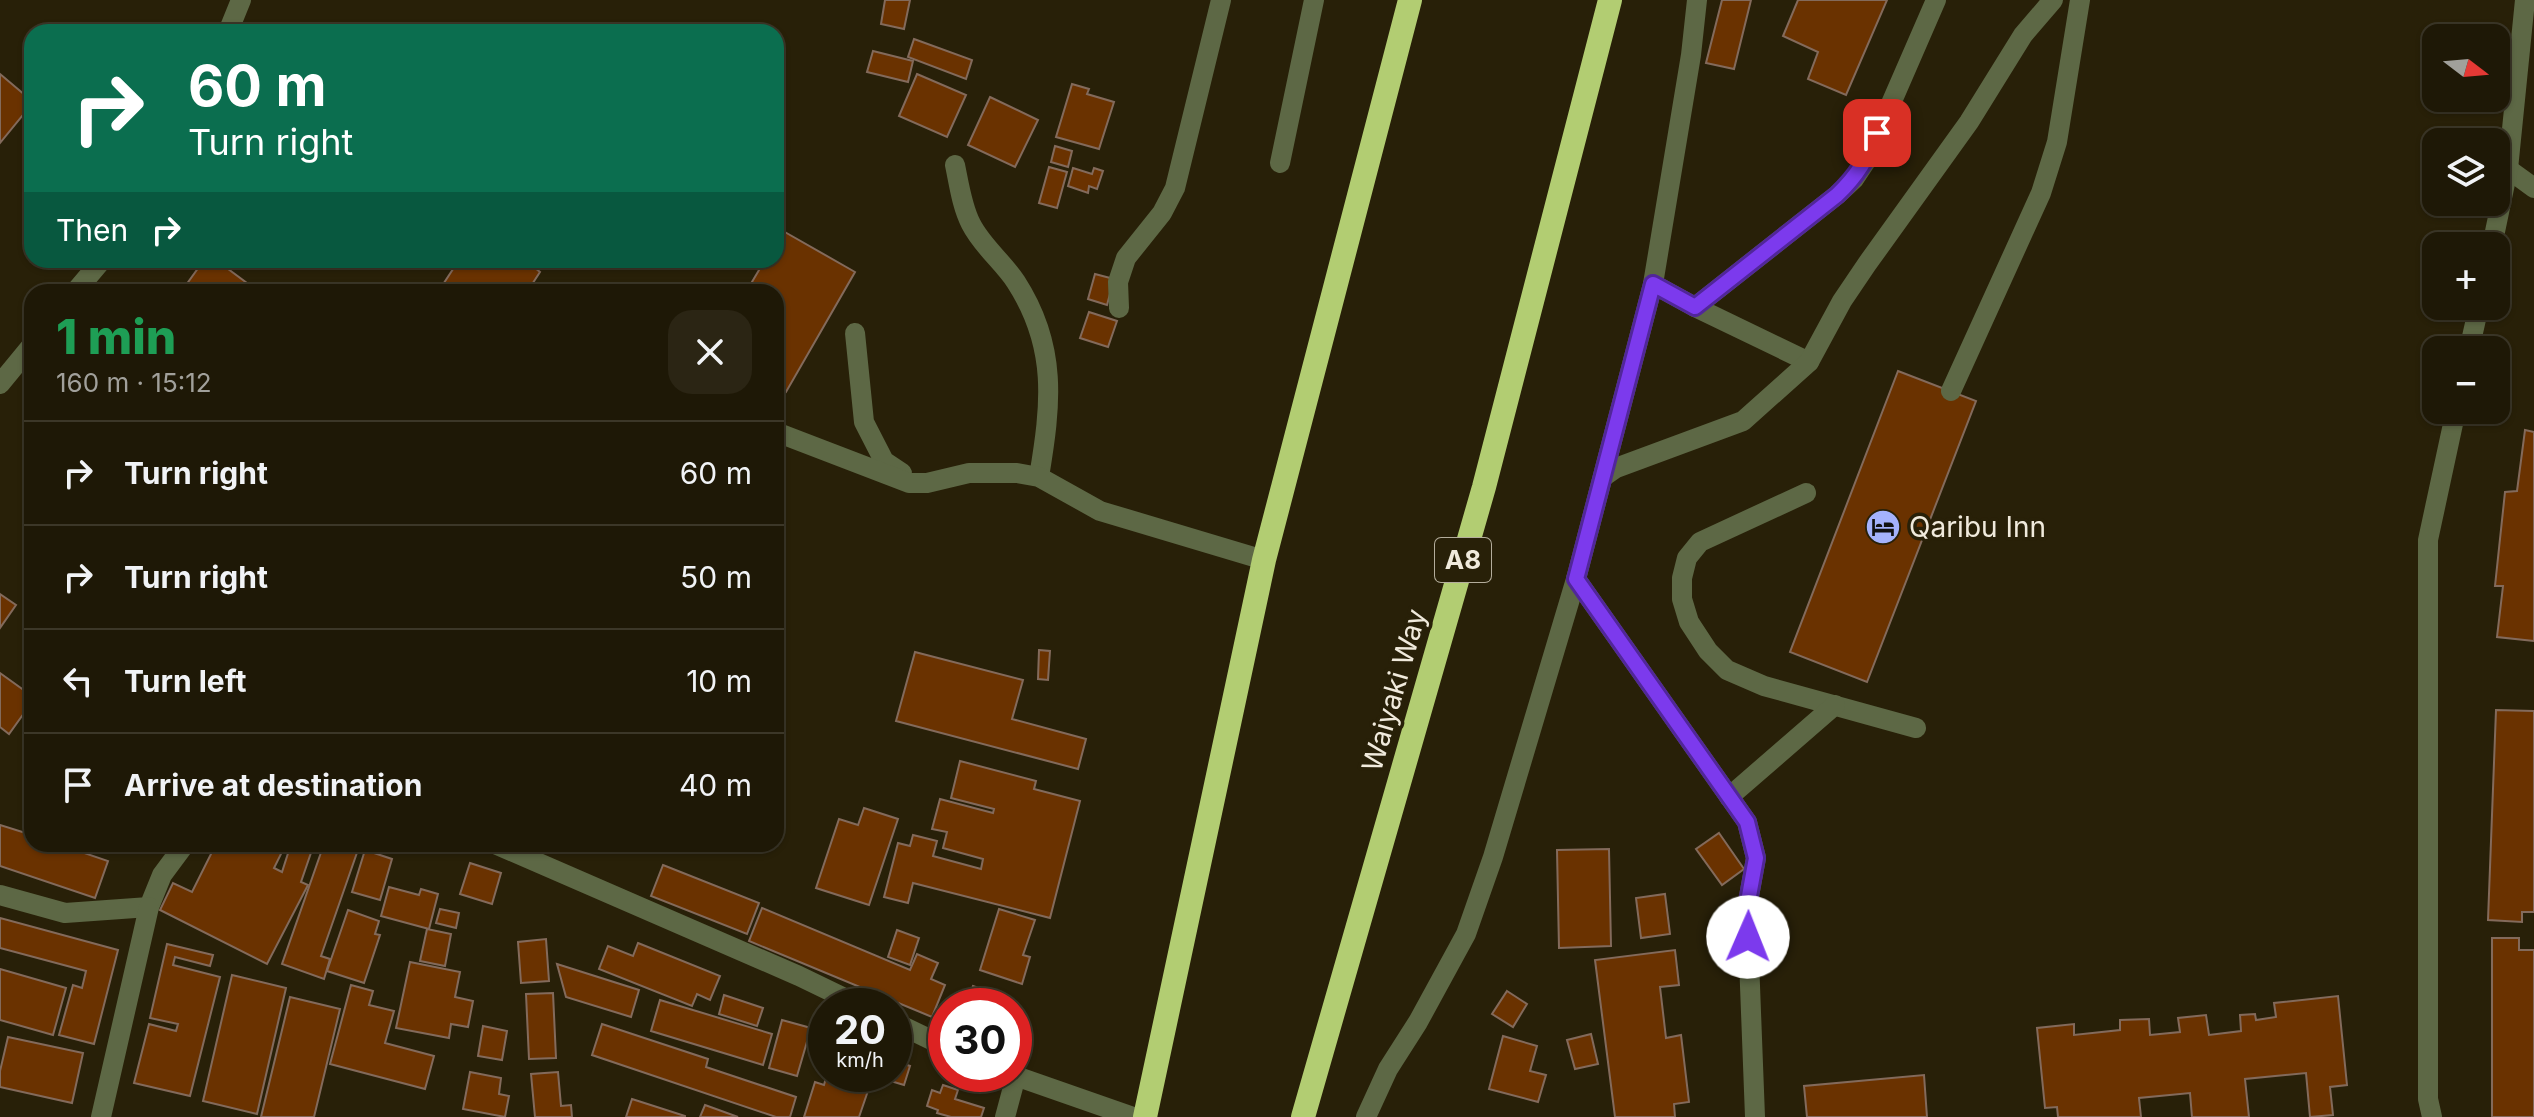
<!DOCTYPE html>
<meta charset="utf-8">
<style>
:root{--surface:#1e1806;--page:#2b2514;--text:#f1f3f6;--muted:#a1a09b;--line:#3c3728}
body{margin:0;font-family:Inter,sans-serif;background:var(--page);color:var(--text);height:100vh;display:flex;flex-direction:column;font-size:30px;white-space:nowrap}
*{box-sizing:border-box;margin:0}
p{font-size:26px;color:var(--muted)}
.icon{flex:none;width:44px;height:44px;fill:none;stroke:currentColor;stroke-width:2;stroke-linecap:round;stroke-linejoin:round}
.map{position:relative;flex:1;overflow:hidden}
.side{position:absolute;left:24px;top:284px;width:760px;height:568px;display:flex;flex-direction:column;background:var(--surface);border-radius:24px;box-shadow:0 2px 6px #0004,0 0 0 2px var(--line)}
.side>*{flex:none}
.top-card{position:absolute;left:24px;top:24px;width:760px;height:244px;border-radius:24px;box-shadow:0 2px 6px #0004,0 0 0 2px var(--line);background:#0b6e4f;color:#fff;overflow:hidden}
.needle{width:52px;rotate:106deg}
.buttons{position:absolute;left:2422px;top:24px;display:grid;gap:16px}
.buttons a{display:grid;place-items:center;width:88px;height:88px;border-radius:16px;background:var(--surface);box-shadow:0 2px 6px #0004,0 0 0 2px var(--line);font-size:40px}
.speed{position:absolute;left:808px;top:988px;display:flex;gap:16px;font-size:40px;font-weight:700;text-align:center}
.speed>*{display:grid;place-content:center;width:104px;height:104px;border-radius:50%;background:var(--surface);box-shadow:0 2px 6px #0004,0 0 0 2px var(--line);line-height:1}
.speed small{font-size:20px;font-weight:400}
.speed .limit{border:12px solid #d22;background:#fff;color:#111}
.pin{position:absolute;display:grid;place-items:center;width:68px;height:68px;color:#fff;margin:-34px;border-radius:16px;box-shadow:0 4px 12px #0006}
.me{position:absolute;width:88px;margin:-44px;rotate:1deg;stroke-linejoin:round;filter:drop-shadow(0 0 6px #0008)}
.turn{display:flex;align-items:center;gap:28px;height:168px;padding:0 32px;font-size:36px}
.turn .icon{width:104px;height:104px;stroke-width:2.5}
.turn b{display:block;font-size:56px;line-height:68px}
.then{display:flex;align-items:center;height:76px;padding:0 32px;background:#0003;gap:16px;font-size:30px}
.round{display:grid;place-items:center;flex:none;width:84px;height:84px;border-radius:24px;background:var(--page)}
.headline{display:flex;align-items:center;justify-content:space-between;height:136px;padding:0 32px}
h1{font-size:48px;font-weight:800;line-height:60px;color:#1e9e55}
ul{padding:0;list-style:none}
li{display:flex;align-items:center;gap:24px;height:104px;padding:0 32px;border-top:2px solid var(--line)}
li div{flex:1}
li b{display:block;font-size:30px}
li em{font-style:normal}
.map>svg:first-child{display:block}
</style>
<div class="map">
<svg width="2534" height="1117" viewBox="0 0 2534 1117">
<rect width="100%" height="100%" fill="#282008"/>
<g fill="#6a3200" stroke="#836a5b" stroke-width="2">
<path d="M885 0H910L904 29 881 24Z"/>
<path d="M1722 0H1751L1734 69 1706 63Z"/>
<path d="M1798 0H1887L1846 95 1808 79 1818 52 1783 36Z"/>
<path d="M914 39 972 60 966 79 908 57Z"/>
<path d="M873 51 913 61 908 82 867 72Z"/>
<path d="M0 74 32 101V104L0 143Z"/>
<path d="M917 74 966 95 947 137 899 116Z"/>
<path d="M1072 84 1089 89 1087 94 1114 102 1099 149 1056 137Z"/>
<path d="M990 97 1038 120 1015 167 968 145Z"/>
<path d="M1055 146 1072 151 1068 167 1051 162Z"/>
<path d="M1049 167 1067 172 1057 208 1039 203Z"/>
<path d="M1073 168 1092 174 1094 168 1103 171 1097 189 1089 186 1088 193 1068 186Z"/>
<path d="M776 227 855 272 786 392 776 387V292H746L762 265 755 260H776Z"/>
<path d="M204 260H216L259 292H181Z"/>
<path d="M459 260H539L534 267 540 272 527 292H438Z"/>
<path d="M1095 274 1114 279 1107 305 1088 299Z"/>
<path d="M1089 312 1117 321 1108 347 1080 338Z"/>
<path d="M1898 371 1976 401 1867 682 1790 652Z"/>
<path d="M2525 430 2534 432V641L2497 637 2503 586H2495L2505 492 2517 491Z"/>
<path d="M0 594 16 605 0 628Z"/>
<path d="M1039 650 1050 651 1048 680 1038 679Z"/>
<path d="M915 652 1023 680 1012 719 1086 739 1078 769 896 721Z"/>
<path d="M0 673 32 696V702L9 734 0 727Z"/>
<path d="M2496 710 2534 711V912H2522V922L2488 920Z"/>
<path d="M960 761 1036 781 1034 789 1080 801 1050 918 913 883 908 903 884 897 898 843 910 846 913 835 937 841 933 856 981 869 983 859 943 848 947 832 932 829 940 799 993 813 994 809 951 798Z"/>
<path d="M864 808 898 819 869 905 816 888 839 819 858 825Z"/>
<path d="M0 825 32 835V844H58L108 861 95 898 0 866Z"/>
<path d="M1719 833 1744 869 1722 885 1696 849Z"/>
<path d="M216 844H280L276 851 281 854 274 868 282 872 291 844H314L301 882 308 885 267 964 160 910 173 883 192 892Z"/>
<path d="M324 844H360L321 956 330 959 324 979 282 964Z"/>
<path d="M1609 849 1611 946 1559 948 1557 850Z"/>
<path d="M365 850 392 859 380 900 352 892Z"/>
<path d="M470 863 501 873 492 904 460 894Z"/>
<path d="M663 865 759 903 747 934 651 896Z"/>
<path d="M389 887 419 895 421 889 438 894 429 929 381 916Z"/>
<path d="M1665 894 1670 934 1641 938 1636 898Z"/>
<path d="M762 908 910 970 917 954 938 963 931 979 945 985 932 1017 749 941Z"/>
<path d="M440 909 459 913 456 928 436 923Z"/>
<path d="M999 909 1035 920 1023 955 1030 957 1022 984 980 970Z"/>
<path d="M348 910 379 921 375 934 380 935 364 983 327 971Z"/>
<path d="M0 918 118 950 94 1044 59 1035 73 985 82 988 86 971 0 948Z"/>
<path d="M427 929 451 934 445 966 420 961Z"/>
<path d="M897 930 919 938 910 965 888 957Z"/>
<path d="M2492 938H2519V950H2534V1117H2492Z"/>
<path d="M546 939 549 981 521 983 518 942Z"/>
<path d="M638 943 720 976 710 1000 697 994 692 1006 599 969 608 946 633 956Z"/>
<path d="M167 944 213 955 210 966 175 957 173 965 220 977 190 1096 134 1083 149 1024 176 1031 178 1024 150 1018Z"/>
<path d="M1675 950 1679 985 1660 987 1666 1038 1681 1035 1689 1102 1674 1104 1675 1117H1615L1595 960Z"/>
<path d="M410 962 460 972 455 997 473 1001 468 1027 451 1024 449 1038 396 1028Z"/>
<path d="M557 964 639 990 631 1017 566 997Z"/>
<path d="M0 969 66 988 53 1035 0 1020Z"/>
<path d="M232 975 286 988 257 1114 203 1101Z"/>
<path d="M351 985 373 991 369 1005 394 1011 385 1043 434 1056 425 1089 330 1064Z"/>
<path d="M973 986 1008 999 1005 1006H966Z"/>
<path d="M1507 991 1527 1004 1513 1027 1492 1014Z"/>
<path d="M553 993 556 1058 529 1059 526 994Z"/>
<path d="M724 995 763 1008 757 1026 719 1014Z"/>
<path d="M2338 996 2347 1085 2330 1087 2333 1115 2310 1117 2306 1073 2245 1079 2249 1117H2192L2190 1093 2139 1098 2141 1117H2058L2057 1107 2045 1108 2037 1028 2074 1024V1035L2120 1030V1020L2149 1019 2150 1035 2180 1032 2178 1018 2206 1015 2209 1035 2241 1031 2240 1015 2255 1014 2256 1020 2276 1017 2274 1003Z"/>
<path d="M290 997 340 1009 314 1117H261Z"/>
<path d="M660 1000 772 1034 763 1065 651 1031Z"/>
<path d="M782 1020 811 1028 797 1076 769 1068Z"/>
<path d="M602 1024 708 1059 706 1067 796 1097 790 1117H776L592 1055Z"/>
<path d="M483 1026 507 1031 502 1060 478 1056Z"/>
<path d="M1591 1034 1598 1064 1575 1069 1567 1040Z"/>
<path d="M1503 1036 1537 1046 1530 1071 1546 1075 1538 1102 1489 1089Z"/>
<path d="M8 1037 83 1053 72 1103 0 1087V1071Z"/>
<path d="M894 1049 904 1051 901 1063 910 1066 904 1085 877 1077V1074H894Z"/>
<path d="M470 1072 501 1078 499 1094 509 1096 505 1117 463 1109Z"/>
<path d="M558 1072 561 1106 571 1105 572 1117H535L531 1074Z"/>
<path d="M827 1074H835L870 1085 859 1117H804L815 1082 824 1085Z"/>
<path d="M1924 1075 1927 1117H1807L1804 1086Z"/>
<path d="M943 1085 958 1090 955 1099 984 1108 981 1117H951L937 1113 938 1110 927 1106 932 1090 940 1093Z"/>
<path d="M632 1099 685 1116V1117H626Z"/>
<path d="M705 1105 738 1117H700Z"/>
</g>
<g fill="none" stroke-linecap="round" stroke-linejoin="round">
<g stroke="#5d6845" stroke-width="20">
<path d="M955 165C959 184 962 207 971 224 982 246 1003 262 1016 282 1058 347 1051 405 1039 477"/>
<path d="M1695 307 1837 195 1854 179 1866 161 1936 0"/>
<path d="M1119 308 1118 282 1126 258 1162 213 1175 188 1221 0"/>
<path d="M855 333 864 422 884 461 902 473"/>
<path d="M1951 391 2041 193 2057 142 2080 0"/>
<path d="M776 432 909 483H927L969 473H1017L1039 477 1100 511 1264 560"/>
<path d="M1806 493 1700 542 1687 558 1682 578V599L1689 622 1708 651 1727 670 1764 686 1916 728"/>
<path d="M1729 797 1835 705"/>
<path d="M1005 1117 1016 1076"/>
</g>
<g stroke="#5d6845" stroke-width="20">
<path d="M228 32 241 0"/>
<path d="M1280 163 1314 0"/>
<path d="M2508 169 2534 188"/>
<path d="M2492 246 2508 169 2525 0"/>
<path d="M1653 284 1695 307 1809 362"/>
<path d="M75 292 102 260"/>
<path d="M2469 350 2479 306"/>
<path d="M0 384 32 345"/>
<path d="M1603 477 1616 468 1743 421 1809 362 1842 301 1867 264 1969 122 2023 35 2053 0"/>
<path d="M1576 579 1747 822 1756 858 1747 907 1755 1117"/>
<path d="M495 844 799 976 861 1006"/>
<path d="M0 895 65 913 149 907 162 875 185 844"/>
<path d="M894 1022 946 1047"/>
<path d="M1010 1074 1133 1117"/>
<path d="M101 1117 149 907"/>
<path d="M1366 1117 1388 1069 1418 1022 1466 934 1493 857 1576 579 1653 284 1691 55 1697 0"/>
<path d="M2432 1117 2428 1099V540L2456 410"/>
</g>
<g stroke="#b2cd72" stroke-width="24">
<path d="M1145 1117 1264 560 1410 0"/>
<path d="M1303 1117 1484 487 1610 0"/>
</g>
</g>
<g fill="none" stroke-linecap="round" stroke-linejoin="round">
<g stroke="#51269a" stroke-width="20">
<path id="route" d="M1748 937 1747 907 1756 858 1747 822 1576 579 1653 284 1695 307 1837 195C1857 176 1868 158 1877 133"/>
</g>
<use href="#route" stroke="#7c3aed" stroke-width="14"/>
</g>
<defs>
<g id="hotel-disc" transform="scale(1.8)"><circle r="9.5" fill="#a4b2fc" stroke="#282008"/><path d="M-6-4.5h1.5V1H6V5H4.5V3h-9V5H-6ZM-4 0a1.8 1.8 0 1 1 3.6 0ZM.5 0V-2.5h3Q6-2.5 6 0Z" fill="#111"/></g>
</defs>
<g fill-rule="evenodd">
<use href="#hotel-disc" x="1883" y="527"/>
</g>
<g text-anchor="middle" stroke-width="7" stroke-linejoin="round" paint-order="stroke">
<rect fill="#282008" stroke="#b4ad9c" stroke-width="2" x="1435" y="538" width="56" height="44" rx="6"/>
<g font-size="26" font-weight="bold" fill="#f0eadc">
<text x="1463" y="569">A8</text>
</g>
<g font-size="28" fill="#f0eadc" stroke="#282008" text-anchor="start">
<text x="1909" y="537">Qaribu Inn</text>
</g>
<g font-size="28" fill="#f0eadc" stroke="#282008">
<text transform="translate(1394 690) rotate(-74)" y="10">Waiyaki Way</text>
</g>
</g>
</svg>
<div class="buttons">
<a><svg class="needle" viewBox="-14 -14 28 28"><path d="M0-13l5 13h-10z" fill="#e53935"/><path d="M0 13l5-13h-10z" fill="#a1a09b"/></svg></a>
<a><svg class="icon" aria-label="layers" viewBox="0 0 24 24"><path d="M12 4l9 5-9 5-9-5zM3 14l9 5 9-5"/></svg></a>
<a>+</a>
<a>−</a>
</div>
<div class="speed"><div>20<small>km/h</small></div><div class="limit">30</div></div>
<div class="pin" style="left:1877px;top:133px;background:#d93025"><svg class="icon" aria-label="arrive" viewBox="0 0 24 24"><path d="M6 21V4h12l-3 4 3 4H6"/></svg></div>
<svg class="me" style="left:1748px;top:937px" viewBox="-20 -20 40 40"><circle r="19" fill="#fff"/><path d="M0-13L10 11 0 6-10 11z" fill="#7c3aed"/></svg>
<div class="top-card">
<div class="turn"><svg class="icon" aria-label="right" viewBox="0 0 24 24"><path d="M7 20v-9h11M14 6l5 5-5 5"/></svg><div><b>60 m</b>Turn right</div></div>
<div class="then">Then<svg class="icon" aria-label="right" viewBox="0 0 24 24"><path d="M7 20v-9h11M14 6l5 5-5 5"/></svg></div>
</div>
<section class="side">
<div class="headline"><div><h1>1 min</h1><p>160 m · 15:12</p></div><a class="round"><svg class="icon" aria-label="close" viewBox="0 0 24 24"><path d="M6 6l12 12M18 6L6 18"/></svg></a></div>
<ul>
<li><svg class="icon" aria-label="right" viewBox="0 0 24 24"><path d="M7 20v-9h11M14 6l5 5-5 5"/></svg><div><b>Turn right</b></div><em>60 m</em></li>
<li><svg class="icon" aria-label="right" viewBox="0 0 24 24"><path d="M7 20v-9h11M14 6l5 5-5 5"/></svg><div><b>Turn right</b></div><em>50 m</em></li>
<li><svg class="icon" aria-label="left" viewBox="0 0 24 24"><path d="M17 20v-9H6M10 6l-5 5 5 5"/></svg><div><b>Turn left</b></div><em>10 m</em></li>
<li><svg class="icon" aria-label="arrive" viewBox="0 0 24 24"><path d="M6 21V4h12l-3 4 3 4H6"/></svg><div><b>Arrive at destination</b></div><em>40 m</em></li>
</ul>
</section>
</div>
